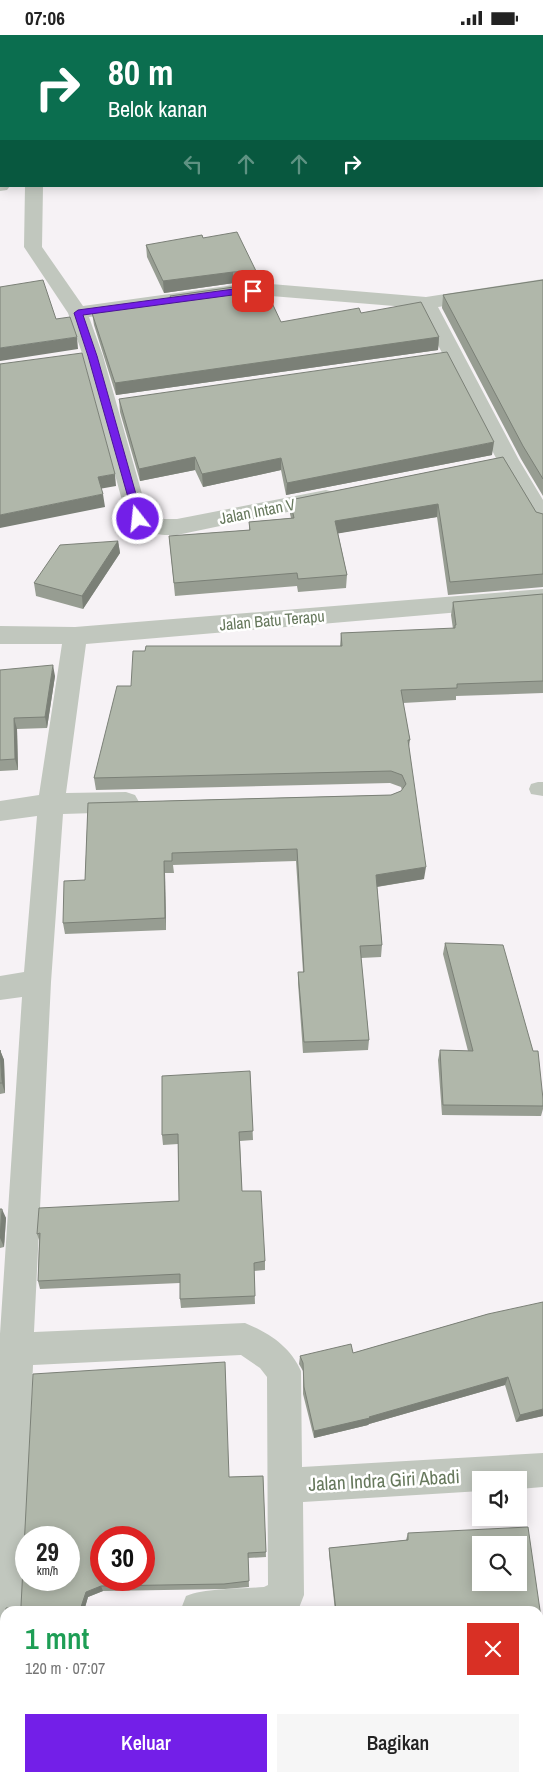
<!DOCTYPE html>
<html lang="id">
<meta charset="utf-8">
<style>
:root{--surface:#fff;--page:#f6f6f6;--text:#222;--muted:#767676;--accent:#731fe8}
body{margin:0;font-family:"Archivo Narrow",sans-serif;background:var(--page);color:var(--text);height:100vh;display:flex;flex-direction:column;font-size:19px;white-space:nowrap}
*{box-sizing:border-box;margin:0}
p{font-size:16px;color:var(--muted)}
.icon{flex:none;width:28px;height:28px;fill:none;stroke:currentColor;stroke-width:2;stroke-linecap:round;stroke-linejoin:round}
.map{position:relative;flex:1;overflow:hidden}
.details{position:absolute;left:0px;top:1571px;width:544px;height:176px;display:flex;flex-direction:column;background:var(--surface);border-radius:15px 15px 0 0;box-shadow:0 2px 12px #0003}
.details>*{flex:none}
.guide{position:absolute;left:0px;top:0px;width:544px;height:152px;box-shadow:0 2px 12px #0003;background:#0b6e4f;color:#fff;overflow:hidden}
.controls{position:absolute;left:472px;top:1436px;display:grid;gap:10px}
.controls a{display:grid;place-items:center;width:55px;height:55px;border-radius:0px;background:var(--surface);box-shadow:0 2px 12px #0003;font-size:25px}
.speed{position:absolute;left:15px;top:1491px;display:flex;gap:10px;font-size:25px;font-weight:700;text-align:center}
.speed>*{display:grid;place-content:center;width:65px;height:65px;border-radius:50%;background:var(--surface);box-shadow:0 2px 12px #0003;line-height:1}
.speed small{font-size:12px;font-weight:400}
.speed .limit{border:8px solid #d22;background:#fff;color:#111}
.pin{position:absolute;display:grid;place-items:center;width:42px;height:42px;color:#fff;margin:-21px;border-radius:10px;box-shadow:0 2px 8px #0006}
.me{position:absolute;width:55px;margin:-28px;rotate:344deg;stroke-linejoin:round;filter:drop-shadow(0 0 4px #0008)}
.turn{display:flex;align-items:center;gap:18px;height:105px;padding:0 25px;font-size:22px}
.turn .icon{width:65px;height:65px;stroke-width:2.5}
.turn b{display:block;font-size:35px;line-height:42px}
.lanes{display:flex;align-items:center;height:48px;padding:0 25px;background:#0003;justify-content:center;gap:25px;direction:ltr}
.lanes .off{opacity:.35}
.round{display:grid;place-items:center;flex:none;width:52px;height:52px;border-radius:0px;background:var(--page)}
.overview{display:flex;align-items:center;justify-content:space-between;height:85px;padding:0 25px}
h1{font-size:30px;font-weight:600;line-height:38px;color:#1e9e55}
.action{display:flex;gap:10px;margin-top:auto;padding:10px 25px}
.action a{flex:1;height:58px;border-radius:0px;background:var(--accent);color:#fff;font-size:20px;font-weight:600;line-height:58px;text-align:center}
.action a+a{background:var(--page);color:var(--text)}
.status{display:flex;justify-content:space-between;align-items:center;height:35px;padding:0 25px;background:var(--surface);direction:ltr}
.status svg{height:14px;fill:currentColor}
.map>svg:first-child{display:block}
</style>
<div class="status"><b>07:06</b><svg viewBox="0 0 49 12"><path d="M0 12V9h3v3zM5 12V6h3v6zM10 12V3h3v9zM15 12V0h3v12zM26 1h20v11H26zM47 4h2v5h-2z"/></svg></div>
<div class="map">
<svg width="543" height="1747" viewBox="0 0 543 1747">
<rect width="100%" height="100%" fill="#f6f2f5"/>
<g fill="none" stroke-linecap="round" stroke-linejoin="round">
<path fill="#c1c7be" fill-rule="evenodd" d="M538 747H543V761L531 759 529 754 531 749Z"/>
<g fill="#c1c7be" fill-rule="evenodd">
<path d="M319 0H362L363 1H320Z"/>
<rect x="417" y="0" width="16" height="1"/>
<rect x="542" y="10" width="1" height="10"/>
<rect x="0" y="53" width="1" height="10"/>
<rect x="542" y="82" width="1" height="10"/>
<path d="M542 142 543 152 537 151H542Z"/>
<path d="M0 146 1 151H10L7 155 0 156Z"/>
<path d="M25 151H43L42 212 83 271 234 250 271 249 426 262 543 244V256L438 272 519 425 543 465V492L535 489 497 425 419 273 271 261 234 262 89 282 103 321 148 480 156 484H177L326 455 334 457 337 462 334 467 326 469 177 500C159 500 138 501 127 484L83 321 68 278 24 212Z"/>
<path d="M543 554V570L86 609 66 758 126 757 135 760 139 767 135 774 126 777 63 779 51 947 34 1297 245 1288C269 1298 290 1311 301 1336L302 1432 543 1418V1452L519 1454V1445H481V1456L303 1467 304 1560 299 1573 293 1576H182L181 1574 186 1561C206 1553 241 1554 264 1552L268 1550 267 1342 260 1333 241 1320 33 1330 23 1576H5V1701L0 1703V1299L22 962 0 965V941L24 937 37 781 0 786V766L39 760 62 609H0V591L75 592Z"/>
</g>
</g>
<g fill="#979d92">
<path d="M203 203 256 236V248H234L164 258 147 222 146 210Z"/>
<path d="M543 245V461L521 424 442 273 443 260Z"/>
<path d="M170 261 281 287 361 278 439 302 438 315 116 360 94 290 92 278 170 265Z"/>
<path d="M119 364 492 420 286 460 281 435 203 452 195 435 140 446 120 377Z"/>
<path d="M503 422 536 477 543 479V552L448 560 437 482 338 498 347 540 346 553 298 557 297 551 175 561 169 501 249 495V487L291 483 290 479V465Z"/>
<path d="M118 506 120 518 83 574 36 561 34 548Z"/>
<path d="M543 559V658L456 661V665L403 668 410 705 409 712 424 844 377 852 382 910 381 922 361 923 369 1005 368 1015 303 1018 298 948V937H303L296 826 173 830 174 838H165L166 895 65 899 63 888 85 845 88 768 391 760 401 756 402 755 401 752 390 748 96 755 94 743 131 651 340 611 341 598 453 594 451 580 453 567Z"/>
<path d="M0 635 55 641 47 693 17 694 18 735 0 736Z"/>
<path d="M445 908 543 1064V1074L541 1081 442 1080 438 1025 440 1015 468 1016 443 919Z"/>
<path d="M0 1015 4 1025 5 1058 0 1059Z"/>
<path d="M250 1036 253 1105 240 1106 242 1156 265 1226V1235L254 1236 255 1269 181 1273 180 1264V1248L40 1254 38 1246 39 1205 37 1199 179 1166 178 1109 163 1110 162 1100Z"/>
<path d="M0 1174 6 1183 4 1212 0 1213Z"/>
<path d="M488 1279 543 1381 516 1387 505 1350 369 1389 368 1390 314 1403 303 1359V1336L299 1329 300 1321 353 1318Z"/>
<path d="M263 1441 266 1522 248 1523 249 1552 225 1554 103 1556 88 1562 85 1572 19 1573 230 1442Z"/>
<path d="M408 1498 539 1576H335L329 1519V1513L406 1505Z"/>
</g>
<g fill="#7b8077">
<path d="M233 237 234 248 164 258 163 246Z"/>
<path d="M77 302 78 314 0 326V313Z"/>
<path d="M439 302 438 315 116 360 115 348Z"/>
<path d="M494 407 492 420 286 460 287 448Z"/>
<path d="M195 422V435L140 446 139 434Z"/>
<path d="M281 423V435L203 452 202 439Z"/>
<path d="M115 439 116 451 99 454 98 442Z"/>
<path d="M103 459 105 472 0 493V480Z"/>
<path d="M438 469 437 482 335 499V486Z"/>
<path d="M118 506 120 518 83 574 82 561Z"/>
<path d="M53 630 55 641 47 693 45 682Z"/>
<path d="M14 683 17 694 18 735 15 724Z"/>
<path d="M164 826 165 838 166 895 165 883Z"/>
<path d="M426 832 424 844 375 852 376 840Z"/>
<path d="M0 1015 4 1025 5 1058 2 1048Z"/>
<path d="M2 1174 6 1183 4 1212 0 1203Z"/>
<path d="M508 1342 505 1350 369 1389 368 1390 314 1403V1396L369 1382Z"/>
<path d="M543 1374V1381L516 1387 520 1380Z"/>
<path d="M101 1551 103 1556 88 1562 84 1576 81 1572 86 1557Z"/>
</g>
<g fill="#b0b7aa" stroke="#7b8077" fill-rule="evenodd">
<path d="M237 197 256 236 233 237 163 246 146 210 202 200 203 203Z"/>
<path d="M43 245 56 284 70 282 77 302 0 313V252Z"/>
<path d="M543 245V444L523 411 443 260Z"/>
<path d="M264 251 281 287 359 273 361 278 421 267 439 302 115 348 92 278 172 265 170 261 234 252Z"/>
<path d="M447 317 494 407 287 448 281 423 202 439 195 422 139 434 119 364Z"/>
<path d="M82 318 115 439 98 442 103 459 0 480V329Z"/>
<path d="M503 422 536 477 543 479V539L450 547 438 469 335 486 347 540 298 544 297 538 174 548 169 501 250 495 249 487 294 483 290 465Z"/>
<path d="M118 506 82 561 34 548 60 510Z"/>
<path d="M543 559V646L457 649V653L401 655 410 705H408L426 832 376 840 382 910 360 911 369 1005 304 1007 298 937H304L297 814 172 818V826H164L165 883 63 888 64 846 85 845 88 768 391 760 401 756 406 749 402 740 391 736 94 743 117 651H131L133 616H145L146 611H342L341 598 455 593V590H456L453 567Z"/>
<path d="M53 630 45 682 14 683 15 724 0 725V635Z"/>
<path d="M445 908 503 910 533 1016H538L543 1064V1071L443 1070 440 1015 473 1016Z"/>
<path d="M0 1015 2 1048H0Z"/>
<path d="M250 1036 253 1096 239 1097 242 1156H261L265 1226 254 1228 255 1261 180 1264V1239L38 1246 40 1198 37 1199 39 1173 179 1166 178 1099 162 1100V1041Z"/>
<path d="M0 1174H2L0 1203Z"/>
<path d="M543 1267V1374L520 1380 508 1342 369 1382 370 1383 314 1396 304 1352 303 1328 300 1321 351 1309 353 1318 488 1279Z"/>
<path d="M225 1327 229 1442 263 1441 266 1517 248 1518 249 1546 224 1549 101 1551 86 1557 81 1572 250 1573V1576H6V1573H19L21 1571 33 1339ZM26 1502H69V1545H26ZM101 1502H144V1545H101Z"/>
<path d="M528 1492 543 1596V1747H0V1699L3 1698V1615H5V1611V1742H539V1576H336L329 1513 408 1505V1498ZM481 1510H519V1548H481Z"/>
</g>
<path fill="#731fe8" stroke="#4b1497" d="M253 253 255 254V257L83 280 97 321 143 484 138 487H135L88 321 74 278 78 275 234 254Z"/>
<g text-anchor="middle" stroke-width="5" stroke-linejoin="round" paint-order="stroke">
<g font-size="16" fill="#66785c" stroke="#fff">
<text transform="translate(257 476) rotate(-11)" y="6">Jalan Intan V</text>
<text transform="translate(272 585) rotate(-5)" y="6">Jalan Batu Terapu</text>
</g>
<g font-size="19" fill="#66785c" stroke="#fff">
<text transform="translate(384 1445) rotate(-3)" y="7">Jalan Indra Giri Abadi</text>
</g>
</g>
</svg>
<div class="controls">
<a><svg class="icon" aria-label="sound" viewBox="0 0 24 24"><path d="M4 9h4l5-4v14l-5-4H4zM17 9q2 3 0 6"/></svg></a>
<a><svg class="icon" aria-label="search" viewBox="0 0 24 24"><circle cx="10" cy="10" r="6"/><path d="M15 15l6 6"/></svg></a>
</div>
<div class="speed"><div>29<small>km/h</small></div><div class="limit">30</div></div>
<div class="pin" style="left:253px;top:256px;background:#d93025"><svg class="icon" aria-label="arrive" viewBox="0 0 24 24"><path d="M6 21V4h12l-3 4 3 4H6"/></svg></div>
<svg class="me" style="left:138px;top:484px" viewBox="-20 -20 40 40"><circle r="17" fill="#731fe8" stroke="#fff" stroke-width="3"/><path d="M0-11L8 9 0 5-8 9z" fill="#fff"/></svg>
<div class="guide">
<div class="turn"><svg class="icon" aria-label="right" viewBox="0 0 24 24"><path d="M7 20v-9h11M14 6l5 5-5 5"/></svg><div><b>80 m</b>Belok kanan</div></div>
<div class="lanes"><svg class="icon off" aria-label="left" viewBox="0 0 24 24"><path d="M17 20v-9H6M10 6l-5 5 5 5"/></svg><svg class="icon off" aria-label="ahead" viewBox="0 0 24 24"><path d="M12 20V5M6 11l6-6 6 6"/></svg><svg class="icon off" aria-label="ahead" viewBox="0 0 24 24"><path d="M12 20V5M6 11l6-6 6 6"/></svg><svg class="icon" aria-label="right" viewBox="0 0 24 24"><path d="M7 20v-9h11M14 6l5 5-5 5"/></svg></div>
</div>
<section class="details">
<div class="overview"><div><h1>1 mnt</h1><p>120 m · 07:07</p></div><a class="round" style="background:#d93025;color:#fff"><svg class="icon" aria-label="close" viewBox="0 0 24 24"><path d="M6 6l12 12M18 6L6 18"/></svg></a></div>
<div class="action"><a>Keluar</a><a>Bagikan</a></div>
</section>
</div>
